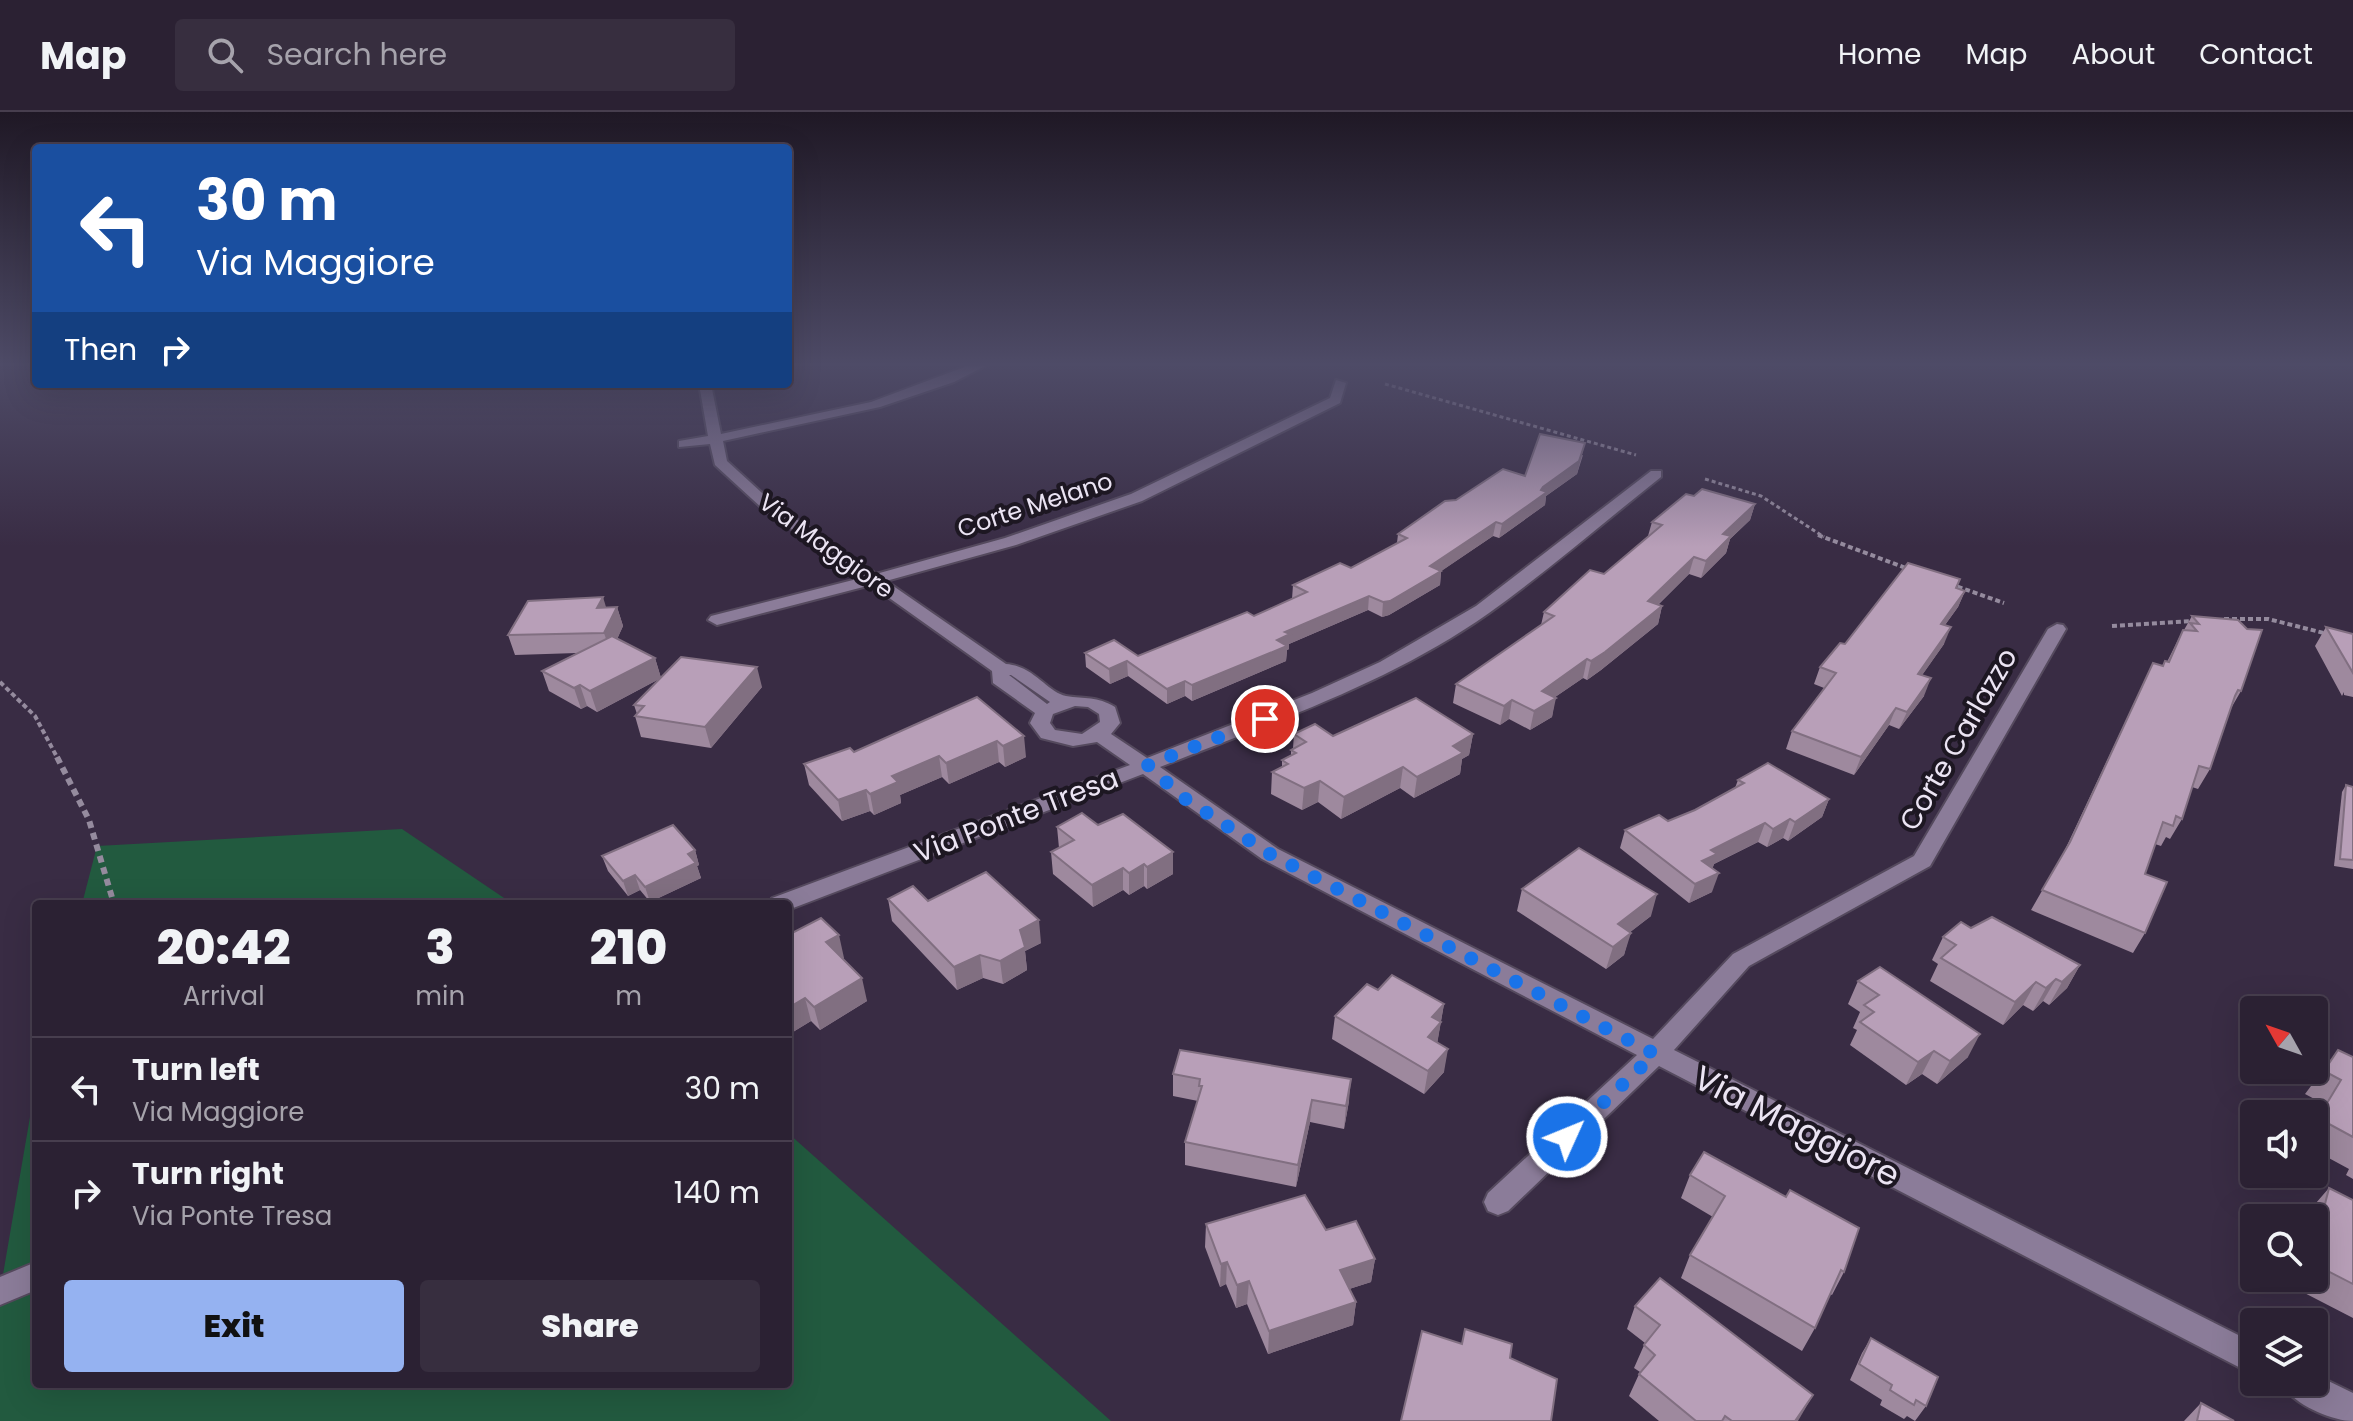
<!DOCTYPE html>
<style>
:root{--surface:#2b2133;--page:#372e3f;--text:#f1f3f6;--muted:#a6a3ac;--line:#473e4e;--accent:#95b2f1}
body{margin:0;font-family:Poppins,sans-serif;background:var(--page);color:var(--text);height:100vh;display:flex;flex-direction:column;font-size:30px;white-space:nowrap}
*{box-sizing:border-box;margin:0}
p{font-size:26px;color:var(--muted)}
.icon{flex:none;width:44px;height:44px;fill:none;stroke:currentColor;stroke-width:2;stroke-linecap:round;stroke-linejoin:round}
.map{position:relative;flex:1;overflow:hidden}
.sheet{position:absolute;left:32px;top:788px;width:760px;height:488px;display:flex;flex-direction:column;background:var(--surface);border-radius:8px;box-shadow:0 8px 32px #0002,0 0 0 2px var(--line)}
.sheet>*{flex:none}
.hud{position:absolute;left:32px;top:32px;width:760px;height:244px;border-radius:8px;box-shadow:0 8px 32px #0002,0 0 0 2px var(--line);background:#1a4fa0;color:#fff;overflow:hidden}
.needle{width:52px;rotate:310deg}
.buttons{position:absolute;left:2240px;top:884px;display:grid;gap:16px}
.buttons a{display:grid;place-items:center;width:88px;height:88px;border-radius:8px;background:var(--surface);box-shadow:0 8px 32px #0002,0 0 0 2px var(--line);font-size:40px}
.pin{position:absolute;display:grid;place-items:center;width:68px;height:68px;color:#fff;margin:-34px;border:4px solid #fff;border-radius:50%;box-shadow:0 2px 8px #0007}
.me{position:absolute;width:88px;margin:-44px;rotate:46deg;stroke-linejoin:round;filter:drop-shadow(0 0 6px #0008)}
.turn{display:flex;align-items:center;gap:28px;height:168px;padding:0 32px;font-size:36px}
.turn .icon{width:104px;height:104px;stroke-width:2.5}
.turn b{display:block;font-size:56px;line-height:68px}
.then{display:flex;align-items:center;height:76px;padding:0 32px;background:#0003;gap:16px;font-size:30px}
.eta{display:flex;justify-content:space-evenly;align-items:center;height:136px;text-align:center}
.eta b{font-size:48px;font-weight:800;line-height:56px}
.action{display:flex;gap:16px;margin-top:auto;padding:16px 32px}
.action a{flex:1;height:92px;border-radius:8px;background:var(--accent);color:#111;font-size:32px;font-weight:800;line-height:92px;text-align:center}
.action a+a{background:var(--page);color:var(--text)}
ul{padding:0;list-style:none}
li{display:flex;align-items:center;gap:24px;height:104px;padding:0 32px;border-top:2px solid var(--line)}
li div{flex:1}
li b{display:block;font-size:30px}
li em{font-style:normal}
header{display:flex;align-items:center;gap:48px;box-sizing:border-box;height:112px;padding:0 40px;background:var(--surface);border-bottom:2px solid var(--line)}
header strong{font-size:38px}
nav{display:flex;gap:44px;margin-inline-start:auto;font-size:28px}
.search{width:560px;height:72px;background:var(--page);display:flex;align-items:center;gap:20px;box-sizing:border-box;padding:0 28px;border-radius:8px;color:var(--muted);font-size:30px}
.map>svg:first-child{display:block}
</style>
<header>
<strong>Map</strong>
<div class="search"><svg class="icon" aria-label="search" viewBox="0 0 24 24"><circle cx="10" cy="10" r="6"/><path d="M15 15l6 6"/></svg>Search here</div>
<nav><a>Home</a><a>Map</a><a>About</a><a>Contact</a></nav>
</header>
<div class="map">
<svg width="2353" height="1309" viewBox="0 0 2353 1309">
<rect width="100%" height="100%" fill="#392c44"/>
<g fill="#225a3f">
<path d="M402 717 513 792H82L97 734Z"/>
<path d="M36 970V1272H788V1021L1111 1309H0V1180Z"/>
</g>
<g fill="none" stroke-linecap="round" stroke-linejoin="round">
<g stroke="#554a5e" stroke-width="4">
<g id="minor">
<path d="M975 251H991L954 270 880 295 723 329 727 349 773 391 876 462 1005 426 1131 382 1330 286 1336 268 1346 271 1340 291 1142 389 1016 433 886 469 1006 552C1034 554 1048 581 1066 584 1085 587 1097 584 1115 595L1120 611 1111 622 1147 646 1312 581 1380 550 1476 494 1651 359H1661V365C1604 410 1548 459 1489 501 1390 571 1271 611 1160 655L1278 737 1653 927 1733 842 1914 744 2048 517 2057 512 2063 513 2066 517 1930 754 1749 854 1674 938 2254 1231V1263L1659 954 1508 1099 1498 1103 1488 1099 1484 1090 1488 1081 1637 943 1262 747 1143 662 788 798V792H769L772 786 1130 653 1097 630 1073 634 1041 626 1030 611 1035 601 993 571 992 559 871 473 717 513 708 508 711 504 861 466 763 397 715 353 710 332 679 335V329L708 324 699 272H711L721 322 871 290ZM1009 563H1011L1050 590 1047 592ZM1075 594 1088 595 1099 602 1100 610 1082 622 1055 618 1050 611 1053 602Z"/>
<path d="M36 1150V1178L0 1193V1165Z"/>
<path d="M2314 1262 2353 1281V1309C2331 1309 2290 1291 2281 1270H2314Z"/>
</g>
</g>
<g stroke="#958b9e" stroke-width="3" stroke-dasharray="4 3" stroke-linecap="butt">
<path d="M1385 272 1636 343"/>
<path d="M1705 367 1761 384 1824 425"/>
</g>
<g stroke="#958b9e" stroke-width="4" stroke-dasharray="5 3" stroke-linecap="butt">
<path d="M1818 423 1911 458"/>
<path d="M1950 472 2004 491"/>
<path d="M2224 507H2268L2328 522"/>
<path d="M2112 514 2194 509"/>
<path d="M0 570 35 604 58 647"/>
</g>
<path stroke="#958b9e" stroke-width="6" stroke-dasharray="7 5" stroke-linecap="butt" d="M57 645 89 708 114 792"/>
<use href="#minor" fill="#8b7c99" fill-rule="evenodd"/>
</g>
<g fill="#9e899e">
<path d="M1583 343 1577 362 1546 384 1545 393 1499 426 1493 424 1441 459 1440 473 1389 503 1382 505 1368 498 1289 532V537L1287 538 1286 549 1192 589 1185 584 1167 592 1128 564 1110 572 1086 555 1085 541 1138 544 1254 504 1292 487 1293 473 1351 456 1397 431 1398 422 1456 388Z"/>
<path d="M1694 384 1755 392 1750 408 1730 427 1726 441 1701 466 1689 462 1658 493 1662 494 1658 512 1601 558 1587 568 1583 566 1555 585 1552 605 1530 618 1509 607 1500 613 1453 591 1456 572 1541 513 1544 500 1604 462 1648 424 1652 410Z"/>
<path d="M1956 476 1965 479 1958 495 1945 513 1944 532 1922 563 1924 584 1899 617 1889 613 1854 663 1786 637 1792 619 1824 576 1814 572 1820 555 1845 532Z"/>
<path d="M606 495H617L623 514 617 527 655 546 661 566 597 600 587 594 581 597 549 579 542 559 577 541 515 543 508 523Z"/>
<path d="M2192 504 2238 508 2241 579 2230 598 2210 657 2198 677 2192 675 2182 707 2170 727 2166 725 2161 734 2155 732 2145 762V821L2133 841 2031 798 2063 742 2153 551 2162 554 2167 550 2183 518H2184Z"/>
<path d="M2326 515 2353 522V585L2344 583V580L2342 584 2315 534Z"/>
<path d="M762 575 711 636 641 625 635 604 637 602 634 593Z"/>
<path d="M977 585 1026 645 1005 655 999 650 949 672 942 665 900 683 901 691 874 703 870 699 842 709 809 673 804 652 854 640Z"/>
<path d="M1294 622 1333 624 1473 622 1469 643 1462 647 1460 662 1414 686 1400 676 1341 707 1318 690 1302 698 1271 682 1272 660 1282 655V648L1291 643V638L1293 636Z"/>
<path d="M1738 668 1829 687 1822 705 1788 729 1783 726 1767 735 1758 730 1714 752 1712 757V780L1689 791 1620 736 1625 718 1668 709 1695 698 1735 676Z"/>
<path d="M2346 673 2353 675V757L2334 754 2342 680Z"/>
<path d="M1098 713 1173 762 1147 777 1144 774 1129 783 1123 778 1093 795 1053 762 1051 740 1059 736 1057 715Z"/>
<path d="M695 738 699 753 697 754 701 766 650 790 640 778 628 784 608 759 602 744Z"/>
<path d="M1522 777 1651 804 1630 820 1624 843 1606 857 1517 799Z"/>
<path d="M888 787 928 789 1041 831 1025 839 1027 858 1003 872 983 866 957 878 892 809Z"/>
<path d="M788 823 844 846 842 847 867 889 820 918 811 909 788 923Z"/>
<path d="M1943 825 2080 853 2067 876 2049 893 2043 889 2033 899 2023 893 2003 913 1930 869 1938 852 1932 848Z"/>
<path d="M1858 869 1968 945 1937 972 1922 962 1906 973 1850 933 1857 918 1853 916 1860 900 1848 892Z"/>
<path d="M1378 878 1444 892 1437 931 1444 960 1424 982 1332 927 1335 904Z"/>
<path d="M2338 938 2353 945V1067L2346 1063 2349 1057 2314 1038V1005L2322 991 2305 982Z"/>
<path d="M1173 962 1349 989 1344 1017 1310 1010 1296 1075 1185 1053V1030L1198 989 1173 984Z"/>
<path d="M1704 1040 1844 1160 1832 1183 1830 1182 1815 1216 1802 1239 1681 1166 1690 1143 1713 1105 1681 1086 1690 1063Z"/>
<path d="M2329 1076 2353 1088V1206L2289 1173 2290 1168 2285 1166H2314V1106H2307L2309 1099Z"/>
<path d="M1206 1112 1326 1118 1375 1147 1371 1170 1349 1177 1356 1190 1353 1213 1268 1242 1247 1192 1236 1196 1226 1172 1220 1175 1205 1135Z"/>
<path d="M1635 1194 1798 1309H1659L1629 1284 1640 1260 1634 1256 1645 1231 1627 1217Z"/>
<path d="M1871 1226 1926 1294 1915 1309 1907 1304 1904 1307 1880 1293 1882 1288 1850 1268 1862 1241Z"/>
<path d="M2201 1291 2234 1309H2184Z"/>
</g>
<g fill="#816f81">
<path d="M1585 331 1577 362 1546 384 1545 393 1499 426 1502 412 1541 378Z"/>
<path d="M1755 392 1750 408 1730 427 1726 441 1701 466 1706 449 1723 422Z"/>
<path d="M1496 410 1493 424 1440 460 1441 459 1440 473 1389 503 1382 505 1383 490 1430 454Z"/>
<path d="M1694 445 1689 462 1643 507 1648 489Z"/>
<path d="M1965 479 1958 495 1934 528 1941 512Z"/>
<path d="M1369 484 1368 498 1289 532V537L1287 538 1286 549 1192 589V573L1277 528 1285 520Z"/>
<path d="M603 485 609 505 597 496Z"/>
<path d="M1662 494 1658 512 1601 558 1587 568 1591 549Z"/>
<path d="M617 495 623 514 611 541 604 521Z"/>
<path d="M1951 515 1944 532 1911 579 1918 562Z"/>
<path d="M655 546 661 566 597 600 590 579Z"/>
<path d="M1587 547 1583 566 1548 590 1556 586 1552 605 1530 618 1534 599 1542 579Z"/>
<path d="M1127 549 1128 564 1110 572 1109 557Z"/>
<path d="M757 555 762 575 711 636 705 615Z"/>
<path d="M1931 566 1924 584 1899 617 1907 600Z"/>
<path d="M1185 569V584L1167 592V577Z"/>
<path d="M580 573 587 594 581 597 574 576Z"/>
<path d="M1512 588 1509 607 1500 613 1504 594Z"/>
<path d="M1896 596 1889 613 1854 663 1861 645Z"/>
<path d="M1473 622 1469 643 1462 647 1460 662 1414 686 1417 665 1453 634Z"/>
<path d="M1024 624 1026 645 1005 655 1003 634Z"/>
<path d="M997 629 999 650 949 672 946 651Z"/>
<path d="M939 644 942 665 900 683 901 691 874 703 870 682 892 664Z"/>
<path d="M1403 655 1400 676 1341 707 1344 685Z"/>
<path d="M1320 669 1318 690 1302 698 1304 676Z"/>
<path d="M866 678 870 699 842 709 838 688Z"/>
<path d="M1829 687 1822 705 1788 729 1795 710Z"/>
<path d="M1790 707 1783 726 1767 735 1773 717Z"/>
<path d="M1765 711 1758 730 1714 752 1711 761 1702 749 1711 738Z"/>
<path d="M695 738 699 753 697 754 701 766 650 790 645 775 688 742Z"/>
<path d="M1173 740V762L1147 777V755Z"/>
<path d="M1144 752V774L1129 783V761Z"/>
<path d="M1123 756V778L1093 795 1092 773Z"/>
<path d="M1719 761 1712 780 1689 791 1695 772Z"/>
<path d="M635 763 640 778 628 784 623 769Z"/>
<path d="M1657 782 1651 804 1611 835 1618 812Z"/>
<path d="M1039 808 1041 831 1025 839 1027 858 1003 872 1000 849 1020 818Z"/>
<path d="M1631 821 1624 843 1606 857 1613 835Z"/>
<path d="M839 823 844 846 831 853 826 830Z"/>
<path d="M980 843 983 866 957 878 954 855Z"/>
<path d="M2080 853 2067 876 2049 893 2062 870Z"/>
<path d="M862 866 867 889 820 918 814 895Z"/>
<path d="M2056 867 2043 889 2033 899 2046 876Z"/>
<path d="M2036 870 2023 893 2003 913 2015 890Z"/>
<path d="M805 886 811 909 788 923V896Z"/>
<path d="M1444 892 1437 933 1424 948 1432 905Z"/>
<path d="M1980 922 1968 945 1937 972 1950 949Z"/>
<path d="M1448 937 1444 960 1424 982 1428 959Z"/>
<path d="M1934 939 1922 962 1906 973 1918 950Z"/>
<path d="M1351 967 1349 989 1344 1017 1346 994Z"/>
<path d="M1312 988 1310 1010 1296 1075 1298 1053Z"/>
<path d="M1375 1147 1371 1170 1337 1181 1340 1158Z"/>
<path d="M1227 1150 1226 1172 1220 1175 1221 1152Z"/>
<path d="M1249 1169 1247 1192 1236 1196 1237 1173Z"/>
<path d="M1356 1190 1353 1213 1268 1242 1269 1219Z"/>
<path d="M1813 1283 1798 1309H1795Z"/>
</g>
<g fill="#b89fb8" stroke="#816f81" stroke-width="2">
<path d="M1540 322 1585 331 1579 349 1543 375 1541 378 1547 380 1502 412 1496 410 1430 454 1441 459 1390 489 1383 490 1369 484 1285 520 1290 522 1277 528 1287 534 1192 573 1185 569 1167 577 1127 549 1109 557 1085 541 1114 528 1138 544 1247 500 1254 504 1307 480 1293 473 1340 451 1351 456 1407 426 1398 422 1445 389 1456 388 1503 357 1525 364Z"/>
<path d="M1702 377 1755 392 1723 422 1731 424 1706 449 1694 445 1648 489 1662 494 1605 540 1591 549 1587 547 1542 579 1556 586 1534 599 1512 588 1504 594 1456 572 1554 504 1544 500 1590 458 1604 462 1662 413 1652 410 1686 382 1694 384Z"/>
<path d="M1908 451 1960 467 1956 476 1965 479 1941 512 1951 515 1918 562 1931 566 1907 600 1896 596 1861 645 1792 619 1836 561 1820 555 1840 531 1845 532Z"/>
<path d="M603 485 597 496 617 495 604 521 508 523 528 489Z"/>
<path d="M2192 504 2238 508 2247 517 2262 518 2241 579 2238 578 2235 584 2210 657 2199 654 2182 707 2176 704 2173 714 2163 710 2145 762 2167 770 2145 821 2042 778 2070 730 2153 551 2163 554 2165 549 2169 550 2183 518 2197 519 2190 511 2199 512Z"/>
<path d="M2326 515 2353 522V561Z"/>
<path d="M612 524 655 546 590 579 580 573 574 576 542 559Z"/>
<path d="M681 545 757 555 705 615 635 604 644 594 634 593Z"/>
<path d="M977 585 1024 624 1003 634 997 629 946 651 939 644 892 664 898 670 870 682 866 678 838 688 804 652 850 636 854 640Z"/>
<path d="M1416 586 1473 622 1453 634 1463 641 1417 665 1403 655 1344 685 1320 669 1304 676 1272 660 1288 652 1282 648 1296 641 1291 638 1306 630 1294 622 1315 612 1333 624Z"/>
<path d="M1768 651 1829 687 1795 710 1790 707 1773 717 1765 711 1711 738 1717 742 1702 749 1719 761 1695 772 1625 718 1659 703 1668 709 1695 698 1744 671 1738 668Z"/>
<path d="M2346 673 2353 675V748L2340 747Z"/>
<path d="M1082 701 1098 713 1123 702 1173 740 1147 755 1144 752 1129 761 1123 756 1092 773 1051 740 1074 728 1057 715Z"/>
<path d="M673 713 695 738 688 742 696 751 645 775 635 763 623 769 602 744Z"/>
<path d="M1579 736 1657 782 1618 812 1631 821 1613 835 1522 777Z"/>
<path d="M986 760 1039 808 1020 818 1025 835 1000 849 980 843 954 855 888 787 913 774 928 789Z"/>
<path d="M1992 805 2080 853 2062 870 2056 867 2046 876 2036 870 2015 890 1941 846 1956 833 1943 825 1961 810 1971 816Z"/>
<path d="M821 806 839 823 826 830 862 866 814 895 805 886 788 896V823Z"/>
<path d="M1880 855 1980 922 1950 949 1934 939 1918 950 1860 910 1874 900 1864 893 1879 883 1858 869Z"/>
<path d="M1392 863 1444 892 1432 905 1441 910 1428 925 1448 937 1428 959 1335 904 1367 872 1378 878Z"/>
<path d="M1180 938 1351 967 1346 994 1312 988 1298 1053 1185 1030 1202 974H1199L1200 967 1173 962Z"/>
<path d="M2338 938 2353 945V1025L2318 1006 2341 968 2324 959Z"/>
<path d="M1704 1040 1786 1085 1790 1078 1859 1116 1844 1160 1841 1158 1815 1216 1690 1143 1725 1084 1690 1063Z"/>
<path d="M2329 1076 2353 1088V1172L2314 1152V1118L2318 1120Z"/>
<path d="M1305 1083 1326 1118 1356 1109 1375 1147 1340 1158 1356 1190 1269 1219 1249 1169 1237 1173 1227 1150 1221 1152 1206 1112Z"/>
<path d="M2281 1101 2290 1106H2280Z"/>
<path d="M1660 1166 1813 1283 1795 1309H1732L1725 1304 1722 1309H1696L1639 1262 1655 1243 1644 1233 1660 1213 1635 1194Z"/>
<path d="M1465 1217 1512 1232 1510 1246 1557 1267 1551 1309H1401L1422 1219 1462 1232Z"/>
<path d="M1871 1226 1938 1265 1926 1294 1916 1288 1914 1293 1890 1278 1892 1273 1859 1252Z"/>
<path d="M2201 1291 2234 1309H2197Z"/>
</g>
<linearGradient id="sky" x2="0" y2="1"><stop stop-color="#1f1825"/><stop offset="0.58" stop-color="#4e4b67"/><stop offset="1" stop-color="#4e4b67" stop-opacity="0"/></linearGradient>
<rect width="2353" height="435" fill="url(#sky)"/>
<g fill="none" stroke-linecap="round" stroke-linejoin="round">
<path stroke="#1a73e8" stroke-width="14" stroke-dasharray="0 25.2" d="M1265 607 1148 653 1181 684 1270 742 1655 942 1567 1025"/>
</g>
<g text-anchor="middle" stroke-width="8" stroke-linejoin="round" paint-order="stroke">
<g font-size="24" fill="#ebe4f3" stroke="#1d1722">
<text transform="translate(1035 393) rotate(-18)" y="8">Corte Melano</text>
<text transform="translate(826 434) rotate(36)" y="8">Via Maggiore</text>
</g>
<g font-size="28" fill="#ebe4f3" stroke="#1d1722">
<text transform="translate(1958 627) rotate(-60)" y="10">Corte Carlazzo</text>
<text transform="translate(1016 703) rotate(-21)" y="10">Via Ponte Tresa</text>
</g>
<g font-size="34" fill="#ebe4f3" stroke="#1d1722">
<text transform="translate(1797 1014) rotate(27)" y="12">Via Maggiore</text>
</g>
</g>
</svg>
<div class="buttons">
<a><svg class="needle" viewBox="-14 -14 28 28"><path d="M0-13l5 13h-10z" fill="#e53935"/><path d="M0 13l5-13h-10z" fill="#a6a3ac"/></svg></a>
<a><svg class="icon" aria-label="sound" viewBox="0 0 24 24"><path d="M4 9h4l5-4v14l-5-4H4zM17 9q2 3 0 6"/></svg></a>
<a><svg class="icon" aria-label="search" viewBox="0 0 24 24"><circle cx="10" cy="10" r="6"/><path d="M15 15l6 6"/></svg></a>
<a><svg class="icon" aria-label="layers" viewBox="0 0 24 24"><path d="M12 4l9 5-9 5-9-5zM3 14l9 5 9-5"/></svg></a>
</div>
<div class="pin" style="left:1265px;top:607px;background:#d93025"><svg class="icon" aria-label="arrive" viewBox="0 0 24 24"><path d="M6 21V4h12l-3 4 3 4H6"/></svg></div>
<svg class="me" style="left:1567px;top:1025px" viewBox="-20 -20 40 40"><circle r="17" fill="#1a73e8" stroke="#fff" stroke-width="3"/><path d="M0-11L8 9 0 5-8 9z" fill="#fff"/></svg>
<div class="hud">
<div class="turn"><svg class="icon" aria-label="left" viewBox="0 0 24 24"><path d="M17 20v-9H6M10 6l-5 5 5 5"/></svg><div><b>30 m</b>Via Maggiore</div></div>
<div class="then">Then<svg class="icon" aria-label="right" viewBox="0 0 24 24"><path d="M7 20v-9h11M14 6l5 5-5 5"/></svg></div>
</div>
<section class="sheet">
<div class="eta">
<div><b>20:42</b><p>Arrival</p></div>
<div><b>3</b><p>min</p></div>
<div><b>210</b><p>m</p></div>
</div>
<ul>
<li><svg class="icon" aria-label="left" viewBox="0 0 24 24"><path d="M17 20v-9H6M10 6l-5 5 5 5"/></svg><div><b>Turn left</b><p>Via Maggiore</p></div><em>30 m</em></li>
<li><svg class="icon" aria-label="right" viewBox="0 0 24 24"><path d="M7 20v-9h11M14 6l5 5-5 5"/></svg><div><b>Turn right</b><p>Via Ponte Tresa</p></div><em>140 m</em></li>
</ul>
<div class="action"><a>Exit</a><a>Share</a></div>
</section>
</div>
